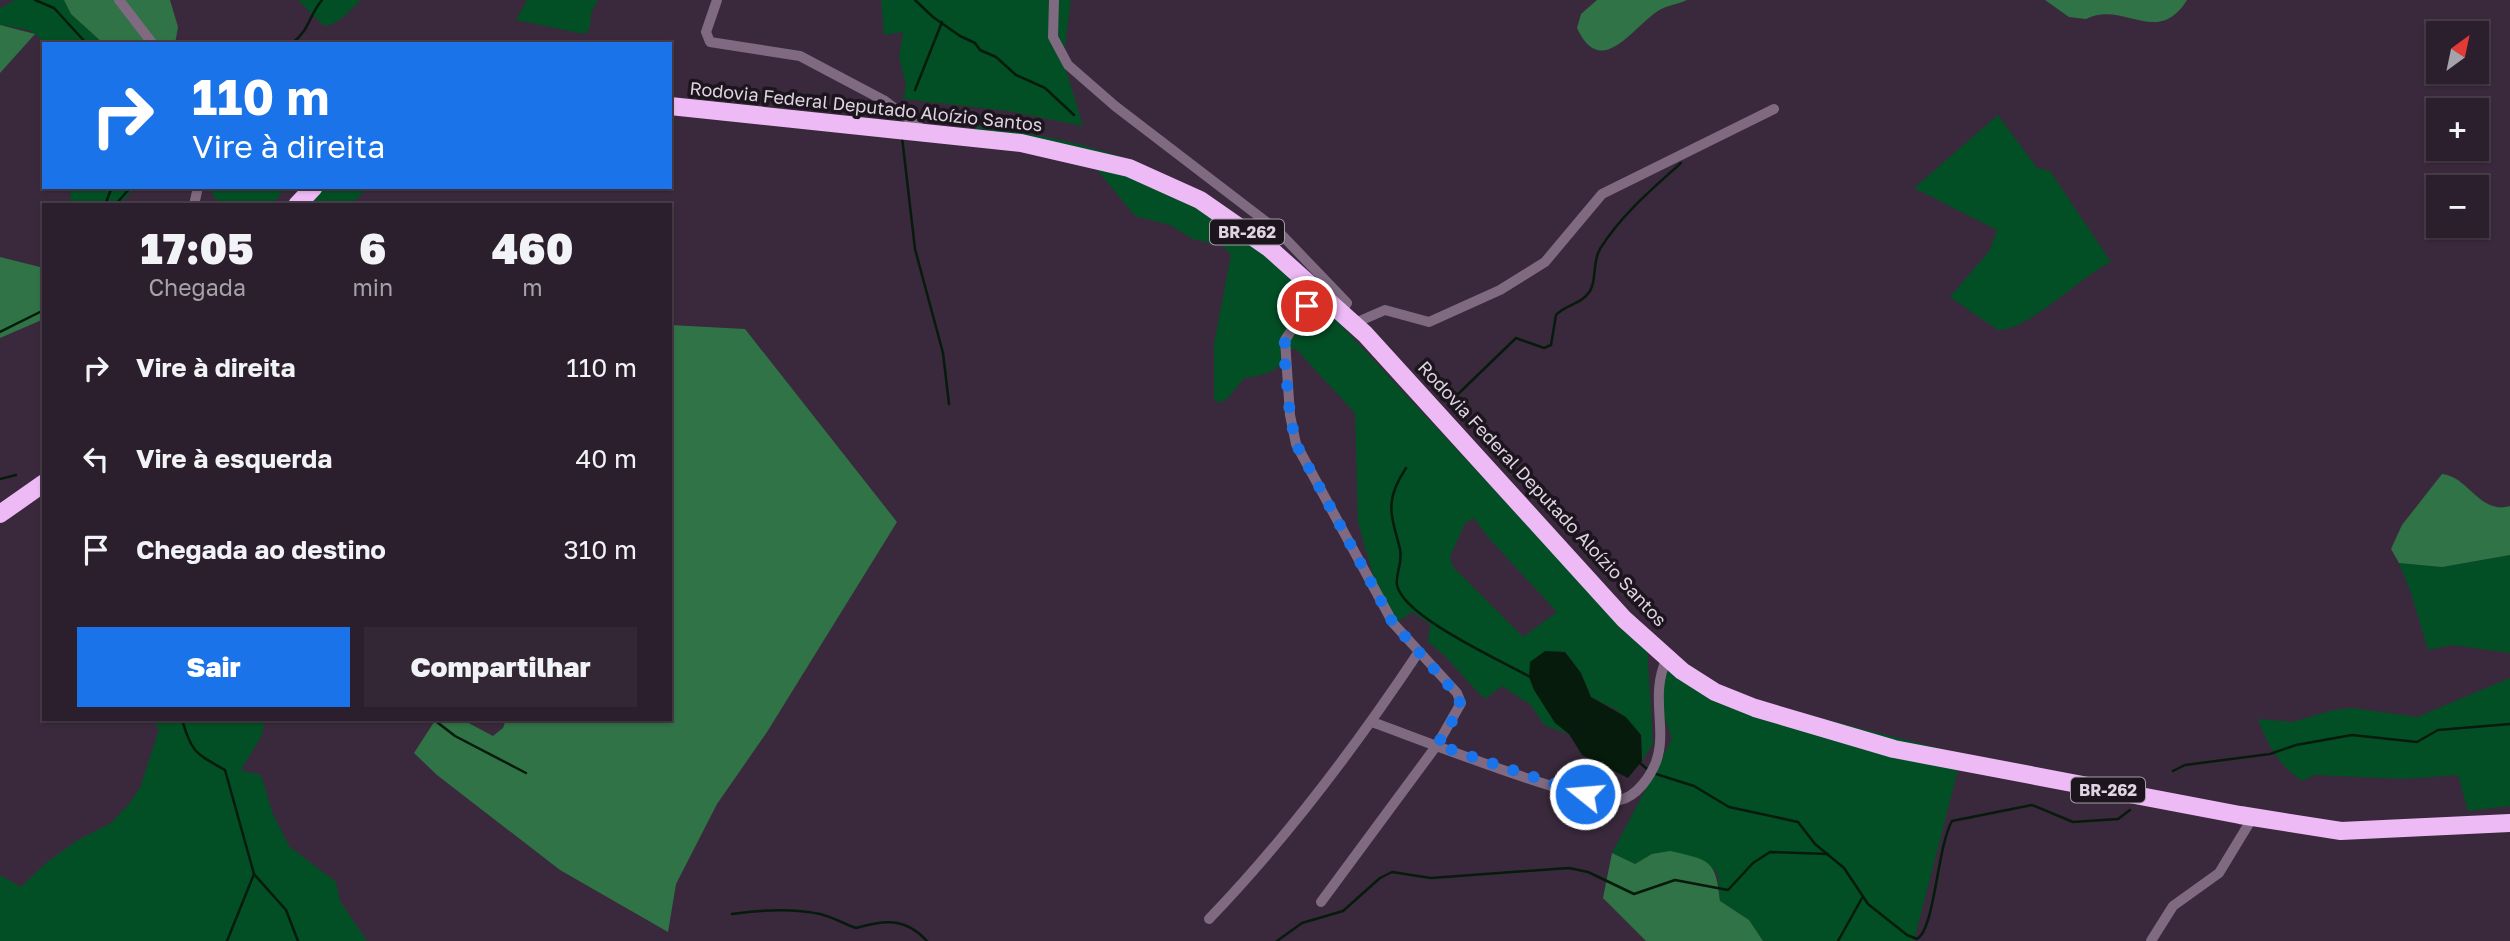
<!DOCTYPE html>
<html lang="pt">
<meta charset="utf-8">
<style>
:root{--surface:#2c1f2d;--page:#342735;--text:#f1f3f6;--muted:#a6a2aa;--line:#483d49;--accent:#1a73e8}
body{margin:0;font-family:"Golos Text",sans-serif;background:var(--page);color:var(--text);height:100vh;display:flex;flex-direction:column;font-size:26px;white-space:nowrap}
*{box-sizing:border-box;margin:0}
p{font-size:23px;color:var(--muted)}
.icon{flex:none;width:38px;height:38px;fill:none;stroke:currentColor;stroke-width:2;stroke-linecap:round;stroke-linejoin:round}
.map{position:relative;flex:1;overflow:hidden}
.panel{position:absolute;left:42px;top:203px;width:630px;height:518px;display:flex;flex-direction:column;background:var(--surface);border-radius:0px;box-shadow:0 2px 5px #0004,0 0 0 2px var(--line)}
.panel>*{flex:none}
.banner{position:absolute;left:42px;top:42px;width:630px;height:147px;border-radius:0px;box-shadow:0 2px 5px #0004,0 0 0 2px var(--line);background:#1a73e8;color:#fff;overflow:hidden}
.needle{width:46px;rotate:33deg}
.tools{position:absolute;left:2426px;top:21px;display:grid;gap:14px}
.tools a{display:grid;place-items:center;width:63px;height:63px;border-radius:0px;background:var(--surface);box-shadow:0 2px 5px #0004,0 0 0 2px var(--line);font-size:35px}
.pin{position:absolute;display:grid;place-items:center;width:60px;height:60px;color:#fff;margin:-30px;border:4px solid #fff;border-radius:50%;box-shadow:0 2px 7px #0007}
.me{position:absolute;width:77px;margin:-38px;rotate:287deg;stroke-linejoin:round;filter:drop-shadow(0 0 5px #0008)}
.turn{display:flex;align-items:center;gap:24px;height:147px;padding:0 35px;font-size:32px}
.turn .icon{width:91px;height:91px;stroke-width:2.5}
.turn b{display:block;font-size:49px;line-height:60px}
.eta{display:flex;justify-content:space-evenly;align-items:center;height:119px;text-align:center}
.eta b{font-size:42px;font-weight:800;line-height:49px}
.primary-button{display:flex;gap:14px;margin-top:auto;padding:14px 35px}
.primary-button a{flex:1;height:80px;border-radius:0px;background:var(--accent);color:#fff;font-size:28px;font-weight:800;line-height:80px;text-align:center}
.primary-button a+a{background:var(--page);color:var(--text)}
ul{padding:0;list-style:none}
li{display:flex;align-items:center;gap:21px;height:91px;padding:0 35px}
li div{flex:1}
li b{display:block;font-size:26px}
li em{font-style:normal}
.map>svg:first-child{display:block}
</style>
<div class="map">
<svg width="2510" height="941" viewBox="0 0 2510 941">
<rect width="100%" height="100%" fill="#3a293c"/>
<g fill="#034f25" fill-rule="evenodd">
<path d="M15 0H64L71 14 104 44H47L29 30 0 25V8Z"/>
<path d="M298 0H361C349 10 341 24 324 26Z"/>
<path d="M527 0H598L591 13 590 28 584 34 516 20Z"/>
<path d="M881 0H1071L1063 60 1083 126 1009 111 903 99 906 85 899 57 903 32 884 35Z"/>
<path d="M1998 115 2037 168 2050 171 2111 262C2078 278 2031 329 1998 330L1950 297 1990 250 1997 230 1914 188Z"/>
<path d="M967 125C1058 135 1143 154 1219 206 1240 220 1258 239 1276 255L1594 597 1647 646 1653 744 1642 761 1641 735 1617 710 1591 697 1581 673 1565 652 1545 651C1544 689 1536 708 1569 734L1544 725 1531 705 1502 686 1485 699C1464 680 1451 658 1428 642L1430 624 1412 612 1392 626 1376 586 1358 522 1355 413 1295 348C1287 353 1285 359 1279 366 1269 375 1256 376 1244 378L1229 397 1220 403 1214 400V344L1231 255 1223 246 1193 239 1170 225 1135 216 1099 172 1085 163 989 135ZM1474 518 1487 536 1557 612 1523 637 1453 567 1450 557 1465 523Z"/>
<path d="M72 187H136L119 205H69Z"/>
<path d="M208 187H286L272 205H220Z"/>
<path d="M311 187H368L351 205H296Z"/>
<path d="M2510 555V653L2452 645 2428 650 2411 593 2399 563 2442 567Z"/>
<path d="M1681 668 1732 696 1962 754 1914 941H1763L1749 920 1720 901 1718 874C1701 852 1657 848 1635 864L1612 853 1672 739 1663 713 1659 672Z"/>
<path d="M2510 678V806L2468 811 2458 775 2405 779 2314 775 2303 781C2280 768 2267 744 2258 719L2293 722 2333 710 2353 708 2417 717Z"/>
<path d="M151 719H265L262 735 241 770 261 775 273 814 289 846 336 882 340 901 367 941H0V875L21 887 47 862 78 840 111 823 128 805 140 788 159 729Z"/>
</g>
<g fill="#307346">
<path d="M64 0H170L178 27 175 44H104L71 14Z"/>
<path d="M1597 0H1687C1679 4 1669 5 1661 9 1634 24 1602 82 1577 28L1581 14Z"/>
<path d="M2045 0H2187C2157 48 2124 0 2086 19L2069 17Z"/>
<path d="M0 25 35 34 0 73Z"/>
<path d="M0 257 44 268V319L0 338Z"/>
<path d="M670 325 745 329 897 522 767 732 717 804 676 884 668 932 560 870 437 775 414 753 436 719H461L493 736 503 728 506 719H670Z"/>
<path d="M2442 474C2469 477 2480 515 2510 506V555L2442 567 2399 563 2391 549 2402 525Z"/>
<path d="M1670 851C1710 860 1716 860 1720 901L1749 920 1763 941H1646L1603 898 1612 853 1635 864 1652 854Z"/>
</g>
<path fill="#061b0c" d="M1545 651 1565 652 1581 673 1591 697 1626 717 1641 735 1642 761 1628 778 1582 755 1569 734 1555 723 1534 690 1529 677 1530 662Z"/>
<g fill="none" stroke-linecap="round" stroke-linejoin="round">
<g stroke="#061b0c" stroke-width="2.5">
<path d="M35 0 54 8 87 44"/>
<path d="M915 0 933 17 960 36 975 43 980 50 996 57 1016 75 1045 88 1074 115"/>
<path d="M291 44C310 30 308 17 322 0"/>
<path d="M915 90 942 22"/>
<path d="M902 137 915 249 943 353 949 404"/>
<path d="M105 205 112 187"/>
<path d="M115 205 131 187"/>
<path d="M0 332 44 310"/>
<path d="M1455 397 1516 338 1544 348 1551 345 1556 315C1566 304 1581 305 1590 291 1597 280 1592 262 1600 249 1620 216 1652 189 1681 163"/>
<path d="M1406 468C1384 501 1391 514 1400 549 1403 564 1395 574 1397 585 1403 617 1504 662 1532 678"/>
<path d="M0 479 16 475"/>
<path d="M182 719C191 753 197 754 225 770L254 874 286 910 298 941"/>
<path d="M433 719 455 736 526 773"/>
<path d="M1639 762 1647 769"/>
<path d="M2173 771 2185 765 2270 754 2296 745 2352 735 2417 742 2438 730 2510 724"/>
<path d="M1656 774 1694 786 1729 807 1798 822 1815 844 1844 868 1868 904 1907 935 1917 939C1935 929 1937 847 1952 821L2032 805 2073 822 2118 819 2130 810"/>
<path d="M732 914C760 910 792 908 820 914 833 917 844 924 856 928 884 920 905 917 927 941"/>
<path d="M227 941 254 874"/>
<path d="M1277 941 1302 923 1343 911 1380 878 1392 872 1431 878 1569 868 1588 872 1634 894 1675 880 1728 890 1753 863 1770 852 1828 854"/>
<path d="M1838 941 1862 898"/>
</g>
<g stroke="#7f6a82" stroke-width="10">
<path d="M119 0 153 44"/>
<path d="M717 0 706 32 710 42 800 56 885 101 922 129"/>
<path d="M1054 0 1053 37 1068 65 1115 106 1277 230 1347 303 1341 312"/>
<path d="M194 205 198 187"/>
<path d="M1318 290 1285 340 1290 415 1296 444 1393 623 1457 693 1461 703 1437 745 1321 902"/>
<path d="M1355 323 1385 310 1429 322 1500 290 1545 262 1602 194 1774 109"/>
<path d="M1372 722C1414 737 1588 806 1620 800 1637 796 1650 777 1656 762 1668 729 1649 696 1667 658"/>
<path d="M1209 919C1287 838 1356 746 1418 653"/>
<path d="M2151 941 2173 906 2219 873 2253 817"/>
</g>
<g stroke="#eebaf6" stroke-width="18">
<path d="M670 106 1021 143 1129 168 1200 200 1269 248 1365 334 1624 619 1682 671 1715 692 1755 708 1894 749 2240 815 2341 831 2510 823"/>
<path d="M297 205 314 187"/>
<path d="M0 514 44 483"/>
</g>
</g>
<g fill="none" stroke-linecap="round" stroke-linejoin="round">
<path stroke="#1a73e8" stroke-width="12" stroke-dasharray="0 21.6" d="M1307 306 1285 340 1284 352 1290 415 1296 444 1393 623 1460 698 1459 710 1437 745 1585 794"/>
</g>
<g text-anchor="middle" stroke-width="7" stroke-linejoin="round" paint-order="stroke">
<g fill="#1c151e" stroke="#a49ba6" stroke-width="2">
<rect x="1210" y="219.5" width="74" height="25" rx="5"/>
<rect x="2071" y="777.5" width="74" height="25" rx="5"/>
</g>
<g font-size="16" font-weight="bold" fill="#dfd4e1">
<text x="1247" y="238">BR-262</text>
<text x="2108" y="796">BR-262</text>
</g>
<g font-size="18" fill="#dfd4e1" stroke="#1c151e">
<text transform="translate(866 107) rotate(6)" y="6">Rodovia Federal Deputado Aloízio Santos</text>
<text transform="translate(1542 494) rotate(47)" y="6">Rodovia Federal Deputado Aloízio Santos</text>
</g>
</g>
</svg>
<div class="tools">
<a><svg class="needle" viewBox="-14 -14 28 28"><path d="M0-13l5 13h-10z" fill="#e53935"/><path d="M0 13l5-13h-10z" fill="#a6a2aa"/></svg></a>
<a>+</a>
<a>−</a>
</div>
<div class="pin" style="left:1307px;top:306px;background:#d93025"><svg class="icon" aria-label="arrive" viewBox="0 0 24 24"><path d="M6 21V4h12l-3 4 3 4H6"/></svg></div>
<svg class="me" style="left:1585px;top:794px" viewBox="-20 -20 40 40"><circle r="17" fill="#1a73e8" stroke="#fff" stroke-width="3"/><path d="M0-11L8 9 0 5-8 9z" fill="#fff"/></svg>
<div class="banner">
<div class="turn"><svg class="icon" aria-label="right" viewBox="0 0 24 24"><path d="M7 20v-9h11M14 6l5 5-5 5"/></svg><div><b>110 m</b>Vire à direita</div></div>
</div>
<section class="panel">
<div class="eta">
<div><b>17:05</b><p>Chegada</p></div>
<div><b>6</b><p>min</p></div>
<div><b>460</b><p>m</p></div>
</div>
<ul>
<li><svg class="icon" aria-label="right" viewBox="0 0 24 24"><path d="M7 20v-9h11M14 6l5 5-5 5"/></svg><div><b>Vire à direita</b></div><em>110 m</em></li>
<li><svg class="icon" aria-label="left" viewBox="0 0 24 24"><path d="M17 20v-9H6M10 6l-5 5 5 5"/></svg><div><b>Vire à esquerda</b></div><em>40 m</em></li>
<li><svg class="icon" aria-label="arrive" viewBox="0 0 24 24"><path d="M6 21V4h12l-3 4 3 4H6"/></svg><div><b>Chegada ao destino</b></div><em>310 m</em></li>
</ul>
<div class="primary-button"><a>Sair</a><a>Compartilhar</a></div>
</section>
</div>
